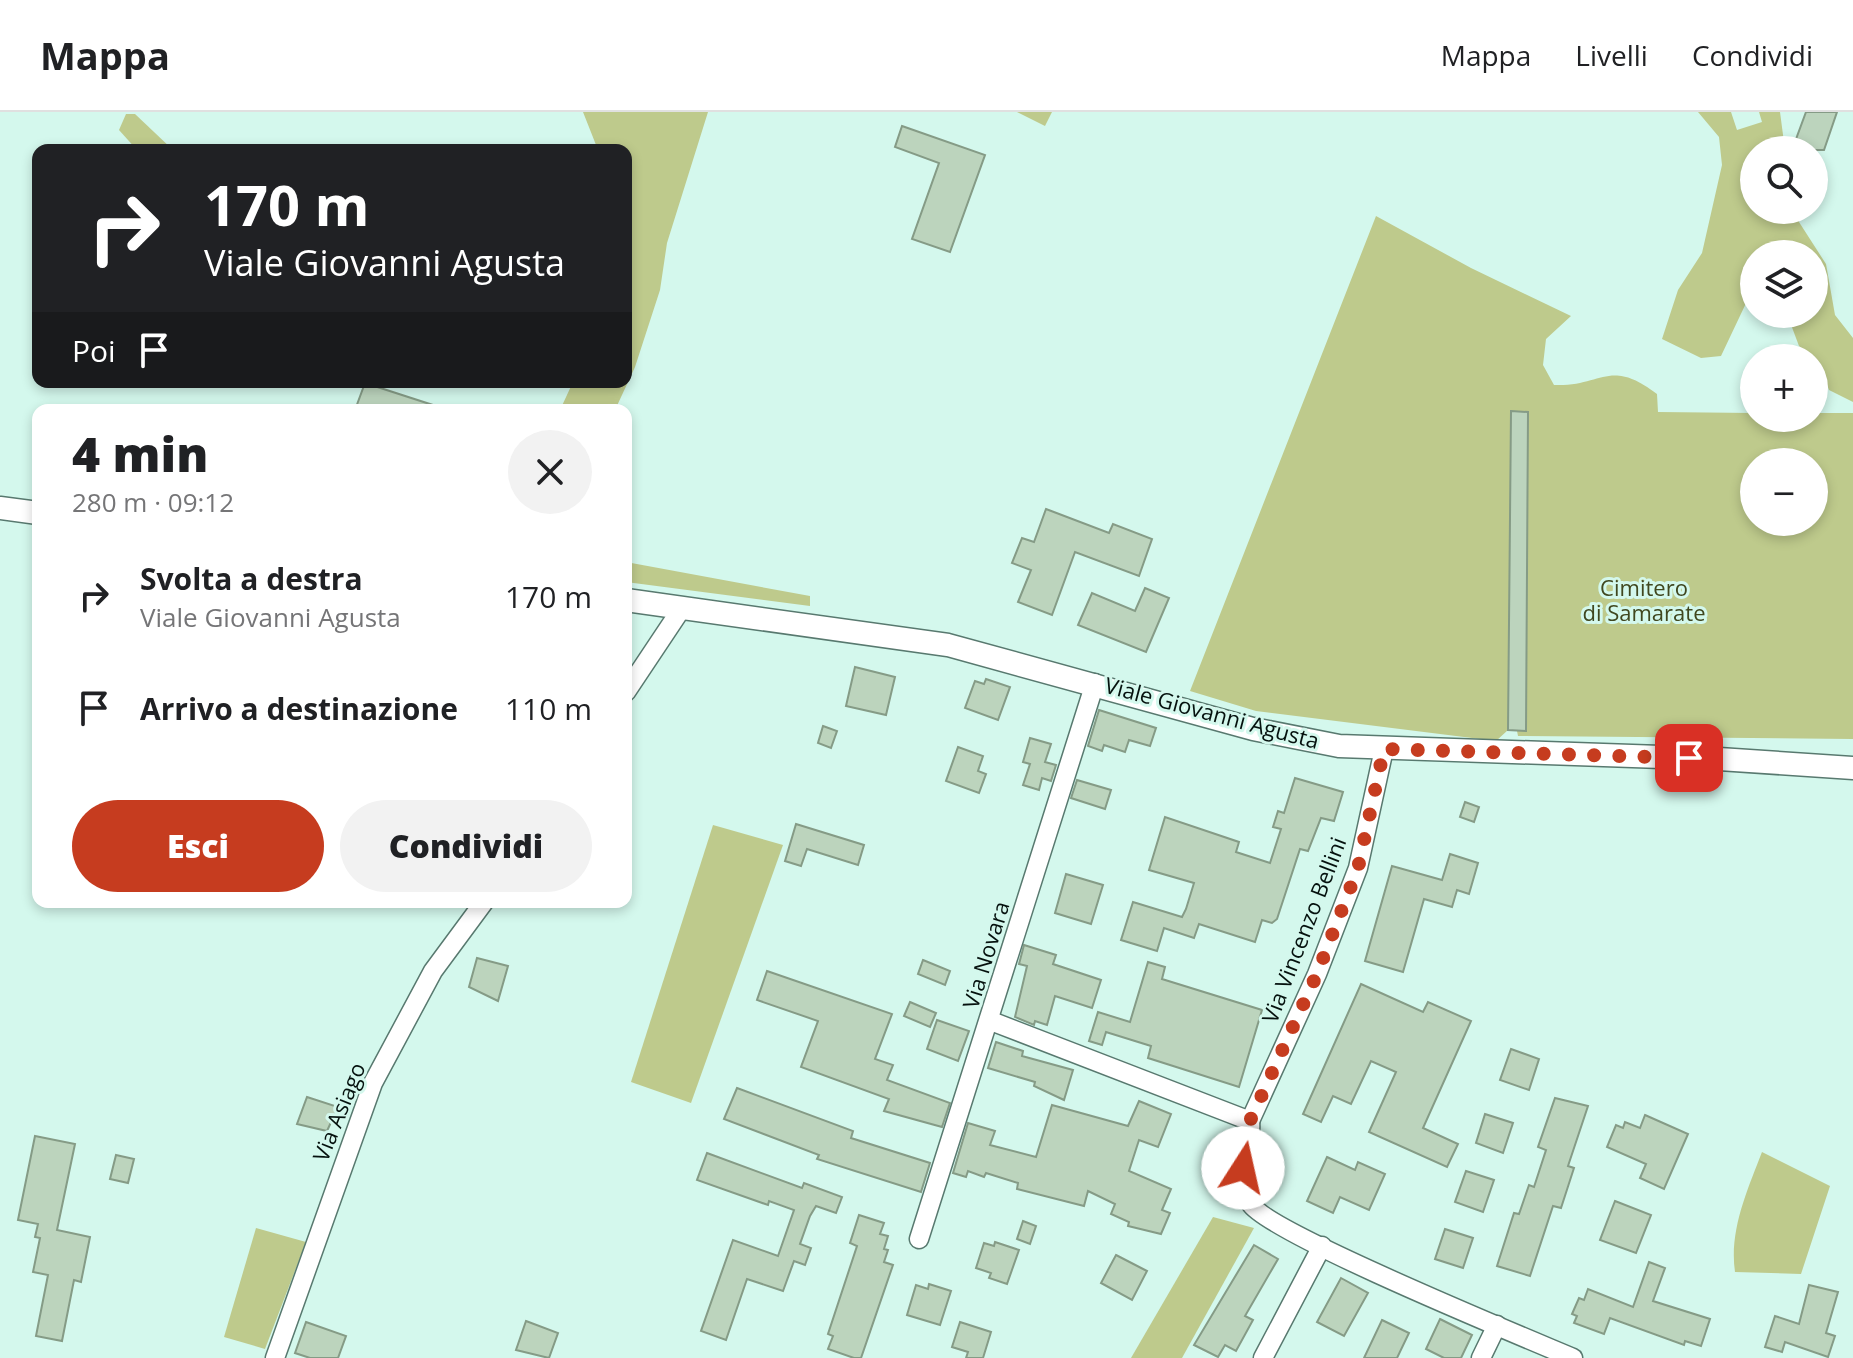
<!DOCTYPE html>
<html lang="it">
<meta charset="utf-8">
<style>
:root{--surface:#fff;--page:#f2f2f2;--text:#202124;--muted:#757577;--line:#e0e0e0;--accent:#c63c1f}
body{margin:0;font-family:"Open Sans",sans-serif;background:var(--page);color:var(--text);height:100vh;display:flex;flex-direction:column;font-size:30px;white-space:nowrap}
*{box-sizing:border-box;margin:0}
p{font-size:26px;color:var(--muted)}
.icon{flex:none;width:44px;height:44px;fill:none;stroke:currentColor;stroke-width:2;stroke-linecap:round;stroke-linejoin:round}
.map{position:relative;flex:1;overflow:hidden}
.sheet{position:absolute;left:32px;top:292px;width:600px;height:504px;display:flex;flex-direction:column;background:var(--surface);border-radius:16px;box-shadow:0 4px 12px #0003}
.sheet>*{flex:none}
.hud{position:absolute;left:32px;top:32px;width:600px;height:244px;border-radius:16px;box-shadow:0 4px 12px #0003;background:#202124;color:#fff;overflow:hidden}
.buttons{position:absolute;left:1740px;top:24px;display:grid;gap:16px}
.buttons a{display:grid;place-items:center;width:88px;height:88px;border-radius:50%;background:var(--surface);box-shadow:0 4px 12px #0003;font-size:40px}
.pin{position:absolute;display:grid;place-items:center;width:68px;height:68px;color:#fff;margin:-34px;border-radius:16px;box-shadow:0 4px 12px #0006}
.me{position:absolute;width:88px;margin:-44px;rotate:10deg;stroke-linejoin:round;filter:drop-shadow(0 0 6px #0008)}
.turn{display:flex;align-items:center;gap:28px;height:168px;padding:0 40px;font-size:36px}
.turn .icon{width:104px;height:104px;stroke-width:2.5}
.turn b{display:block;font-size:56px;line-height:68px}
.then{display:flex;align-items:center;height:76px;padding:0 40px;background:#0003;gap:16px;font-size:30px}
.round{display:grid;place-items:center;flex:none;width:84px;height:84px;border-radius:42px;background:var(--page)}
.summary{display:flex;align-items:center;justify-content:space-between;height:136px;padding:0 40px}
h1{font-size:48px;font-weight:800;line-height:60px}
.action{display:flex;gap:16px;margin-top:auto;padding:16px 40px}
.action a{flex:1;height:92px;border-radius:48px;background:var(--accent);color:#fff;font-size:32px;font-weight:800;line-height:92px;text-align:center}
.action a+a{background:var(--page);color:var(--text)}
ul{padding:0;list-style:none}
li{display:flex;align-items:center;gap:24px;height:112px;padding:0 40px}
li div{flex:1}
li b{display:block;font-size:30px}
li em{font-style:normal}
header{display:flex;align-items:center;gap:48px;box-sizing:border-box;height:112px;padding:0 40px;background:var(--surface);border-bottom:2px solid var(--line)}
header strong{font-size:38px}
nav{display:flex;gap:44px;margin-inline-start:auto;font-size:28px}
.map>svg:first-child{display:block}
</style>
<header>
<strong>Mappa</strong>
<nav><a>Mappa</a><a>Livelli</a><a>Condividi</a></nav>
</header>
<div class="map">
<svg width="1853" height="1246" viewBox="0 0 1853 1246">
<rect width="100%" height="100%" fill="#d4f8ed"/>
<g fill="#beca8c" fill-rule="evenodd">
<path d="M583 0H708L667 131 660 178 635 255 615 298H560L573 270H626V38H598Z"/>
<path d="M1017 0H1052L1045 14Z"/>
<path d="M1698 0H1731L1737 18 1762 10 1759 0H1780L1785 38H1754V98H1797L1799 110 1826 152 1835 203 1853 226V290L1829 278 1818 249 1799 234 1787 202H1814V142H1754V185L1748 187 1721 244 1701 246 1662 227 1678 178 1702 141 1722 53 1719 25Z"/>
<path d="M126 2H135L173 38H137L119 18Z"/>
<path d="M1376 104 1471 156 1571 204 1546 227 1543 253 1554 273C1602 275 1609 245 1657 282L1658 300 1754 301V306H1814V301H1853V627L1518 624 1517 619 1508 618 1496 629 1256 599 1190 579ZM1754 350H1814V410H1754Z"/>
<path d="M626 450 810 484V494L626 470Z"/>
<path d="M713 713 783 733 691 991 631 970Z"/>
<path d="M1762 1040 1830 1074 1801 1162 1735 1160C1729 1119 1747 1079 1762 1040Z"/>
<path d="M1213 1105 1254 1116 1182 1246H1131Z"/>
<path d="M256 1116 306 1130 265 1237 224 1225Z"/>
</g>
<g fill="#bcd4bd" stroke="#859b86" stroke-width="2">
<path d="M1806 0H1837L1824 38H1792Z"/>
<path d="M902 14 985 43 950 140 912 127 939 51 895 35Z"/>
<path d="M365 271 439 295 438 298H355Z"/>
<path d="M1511 299 1528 300 1526 619 1508 618Z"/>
<path d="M1046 397 1109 421 1113 412 1152 427 1139 464 1075 440 1052 503 1018 490 1031 458 1012 451 1022 426 1034 430Z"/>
<path d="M1145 476 1169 486 1146 540 1078 513 1092 481 1135 499Z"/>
<path d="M855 555 895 565 886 603 846 594Z"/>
<path d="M986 567 1010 575 998 608 965 596 975 569 984 572Z"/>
<path d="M1099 598 1156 616 1150 634 1129 628 1125 640 1104 633 1102 639 1088 634Z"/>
<path d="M823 614 837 619 831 636 818 631Z"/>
<path d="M1030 626 1051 632 1045 650 1056 653 1051 669 1042 666 1039 678 1023 673 1030 652 1023 650Z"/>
<path d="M958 635 983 644 978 659 986 662 979 681 946 669Z"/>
<path d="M1295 666 1343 680 1334 709 1321 706 1308 739 1300 737 1277 807 1272 811 1262 808 1255 830 1199 812 1194 826 1164 816 1157 839 1121 828 1133 790 1182 805 1186 797 1194 771 1149 758 1165 705 1239 730 1236 740 1270 751 1281 717 1273 715 1278 699 1284 701Z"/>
<path d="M1077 668 1111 678 1105 697 1071 686Z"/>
<path d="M1465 690 1479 695 1474 710 1460 705Z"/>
<path d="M796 712 864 733 858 753 807 737 801 754 785 749Z"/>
<path d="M1450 742 1478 751 1469 782 1457 778 1452 795 1424 787 1403 860 1365 849 1392 754 1442 768Z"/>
<path d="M1066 762 1103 773 1091 812 1055 801Z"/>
<path d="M1024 833 1056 843 1053 852 1101 868 1092 896 1055 884 1047 913 1035 909 1034 913 1015 905 1027 854 1019 852Z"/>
<path d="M477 846 508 854 498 889 469 875Z"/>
<path d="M923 848 950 859 945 873 918 862Z"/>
<path d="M1148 850 1165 855 1162 867 1262 898 1239 975 1148 946 1151 934 1106 920 1102 933 1089 929 1098 900 1130 910Z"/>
<path d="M767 859 892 902 875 947 893 953 887 968 950 991 942 1015 884 999 889 987 801 955 818 909 757 888Z"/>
<path d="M1361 872 1423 900 1428 890 1471 909 1423 1016 1458 1032 1447 1055 1369 1020 1396 960 1371 949 1351 992 1333 984 1321 1010 1303 1002Z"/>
<path d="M910 890 936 901 930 915 904 904Z"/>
<path d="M937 908 969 919 958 949 927 937Z"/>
<path d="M996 930 1023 939 1022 944 1073 958 1064 988 1034 974 1035 970 988 956Z"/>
<path d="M1511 937 1539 947 1529 978 1500 968Z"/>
<path d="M737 976 853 1019 851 1026 930 1051 921 1080 817 1047 819 1043 724 1007Z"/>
<path d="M307 985 338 995 327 1019 297 1012Z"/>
<path d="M1555 986 1588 994 1568 1054 1574 1056 1561 1096 1553 1094 1530 1164 1497 1154 1514 1101 1519 1102 1529 1073 1534 1075 1546 1038 1538 1035Z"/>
<path d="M1139 989 1171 1002 1158 1035 1139 1028 1129 1059 1171 1077 1162 1098 1170 1101 1161 1122 1128 1114 1129 1110 1111 1102 1115 1092 1088 1079 1084 1094 1017 1077 1018 1071 986 1061 984 1065 968 1059 966 1065 953 1061 968 1011 995 1019 990 1033 1036 1045 1052 993 1128 1014Z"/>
<path d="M1485 1002 1513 1011 1503 1041 1476 1031Z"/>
<path d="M1645 1003 1688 1022 1664 1077 1640 1066 1646 1052 1607 1035 1616 1013 1623 1016 1625 1010 1640 1016Z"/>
<path d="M35 1024 75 1032 57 1118 90 1125 81 1170 74 1168 62 1229 36 1224 48 1163 33 1160 40 1126 35 1125 38 1112 18 1108Z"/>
<path d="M707 1041 802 1076 804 1071 842 1085 836 1101 816 1094 810 1104 800 1132 811 1136 805 1153 794 1149 783 1179 747 1167 726 1228 701 1219 733 1128 778 1144 794 1098 769 1089 768 1093 697 1068Z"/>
<path d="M116 1043 134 1047 128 1071 110 1067Z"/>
<path d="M1327 1045 1355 1058 1358 1050 1385 1062 1369 1098 1340 1085 1333 1101 1307 1089Z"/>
<path d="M1466 1059 1494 1068 1483 1100 1455 1090Z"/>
<path d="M1615 1089 1651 1103 1636 1141 1600 1128Z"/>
<path d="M859 1103 884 1111 880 1122 888 1124 884 1137 888 1138 884 1150 893 1153 861 1246H854L828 1237 833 1224 828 1222 857 1134 850 1131Z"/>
<path d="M1023 1109 1036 1114 1030 1132 1017 1127Z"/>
<path d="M1445 1117 1473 1126 1463 1156 1435 1147Z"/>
<path d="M995 1130 1019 1138 1007 1172 989 1166 991 1161 976 1156 984 1131 994 1134Z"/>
<path d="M1254 1133 1278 1147 1245 1204 1253 1208 1236 1239 1225 1233 1218 1245 1194 1233Z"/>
<path d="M1116 1143 1147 1159 1132 1188 1101 1171Z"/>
<path d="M1649 1150 1665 1156 1653 1189 1710 1207 1701 1234 1685 1229 1684 1233 1610 1206 1604 1222 1574 1211 1577 1204 1572 1202 1579 1186 1584 1188 1588 1177 1633 1195Z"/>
<path d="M1341 1166 1368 1181 1344 1224 1317 1210Z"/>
<path d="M929 1172 951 1179 940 1213 907 1203 916 1173 928 1177Z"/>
<path d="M1809 1173 1838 1180 1826 1221 1835 1224 1828 1245 1785 1230 1782 1240 1765 1235 1775 1204 1799 1212Z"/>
<path d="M1440 1207 1472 1223 1461 1246H1444L1426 1237Z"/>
<path d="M1382 1208 1409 1221 1397 1246H1364Z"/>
<path d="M526 1209 558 1221 549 1246 516 1238Z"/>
<path d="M306 1210 346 1224 338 1246H310L295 1241Z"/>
<path d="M960 1210 991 1220 983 1246H966L968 1240 952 1235Z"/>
</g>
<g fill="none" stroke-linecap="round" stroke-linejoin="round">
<g stroke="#58796f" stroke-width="21">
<g id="minor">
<path d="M626 580 682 496"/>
<path d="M991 909 1250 1009C1253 1038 1235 1064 1251 1092 1267 1120 1526 1226 1573 1246"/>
<path d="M1250 1009 1317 862 1358 756 1384 637"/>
<path d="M919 1127 1095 571"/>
<path d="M275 1246 373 971 433 859 484 790"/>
<path d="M1263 1246 1322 1134"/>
<path d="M1481 1246 1497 1213"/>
</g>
</g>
<g stroke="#58796f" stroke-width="25">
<g id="tertiary">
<path d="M0 396 38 401"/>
<path d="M626 488 948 533 1253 617 1339 634 1719 647 1853 656"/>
</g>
</g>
<use href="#minor" stroke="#fff" stroke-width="18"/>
<use href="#tertiary" stroke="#fff" stroke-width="22"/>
</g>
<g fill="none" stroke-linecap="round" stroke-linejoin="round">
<path stroke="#c63c1f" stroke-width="14" stroke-dasharray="0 25.2" d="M1243 1056 1251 1023 1250 1009 1317 862 1358 756 1384 637 1689 646"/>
</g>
<g text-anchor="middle" stroke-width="6" stroke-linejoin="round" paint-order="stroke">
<g font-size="22" fill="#40471f" stroke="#d4f8ed">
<text x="1644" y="484">Cimitero<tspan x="1644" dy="25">di Samarate</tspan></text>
</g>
<g font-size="22" fill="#05110e" stroke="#d4f8ed">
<text transform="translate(1212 601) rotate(15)" y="8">Viale Giovanni Agusta</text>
<text transform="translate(1304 818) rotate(-69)" y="8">Via Vincenzo Bellini</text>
<text transform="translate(986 843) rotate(-73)" y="8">Via Novara</text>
<text transform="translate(339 1000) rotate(-68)" y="8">Via Asiago</text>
</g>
</g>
</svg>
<div class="buttons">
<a><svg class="icon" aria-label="search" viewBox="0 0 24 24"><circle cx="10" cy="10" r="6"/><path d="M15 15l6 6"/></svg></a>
<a><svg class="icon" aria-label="layers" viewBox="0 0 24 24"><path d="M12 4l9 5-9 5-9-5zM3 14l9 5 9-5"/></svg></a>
<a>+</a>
<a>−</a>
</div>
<div class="pin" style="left:1689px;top:646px;background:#d93025"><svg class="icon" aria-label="arrive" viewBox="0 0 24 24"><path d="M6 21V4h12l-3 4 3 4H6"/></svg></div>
<svg class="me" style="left:1243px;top:1056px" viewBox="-20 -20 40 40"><circle r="19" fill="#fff"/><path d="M0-13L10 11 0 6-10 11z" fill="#c63c1f"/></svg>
<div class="hud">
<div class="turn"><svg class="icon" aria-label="right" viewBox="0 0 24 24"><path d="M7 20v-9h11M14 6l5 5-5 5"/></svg><div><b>170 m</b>Viale Giovanni Agusta</div></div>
<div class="then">Poi<svg class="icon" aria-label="arrive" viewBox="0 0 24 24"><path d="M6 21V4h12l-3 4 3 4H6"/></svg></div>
</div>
<section class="sheet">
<div class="summary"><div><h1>4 min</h1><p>280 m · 09:12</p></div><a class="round"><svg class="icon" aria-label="close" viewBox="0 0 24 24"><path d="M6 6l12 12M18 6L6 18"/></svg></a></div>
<ul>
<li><svg class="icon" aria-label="right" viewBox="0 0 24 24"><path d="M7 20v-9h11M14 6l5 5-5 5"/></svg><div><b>Svolta a destra</b><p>Viale Giovanni Agusta</p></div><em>170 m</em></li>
<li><svg class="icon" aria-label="arrive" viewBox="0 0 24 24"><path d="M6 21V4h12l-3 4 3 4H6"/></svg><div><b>Arrivo a destinazione</b></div><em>110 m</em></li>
</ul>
<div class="action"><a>Esci</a><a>Condividi</a></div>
</section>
</div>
